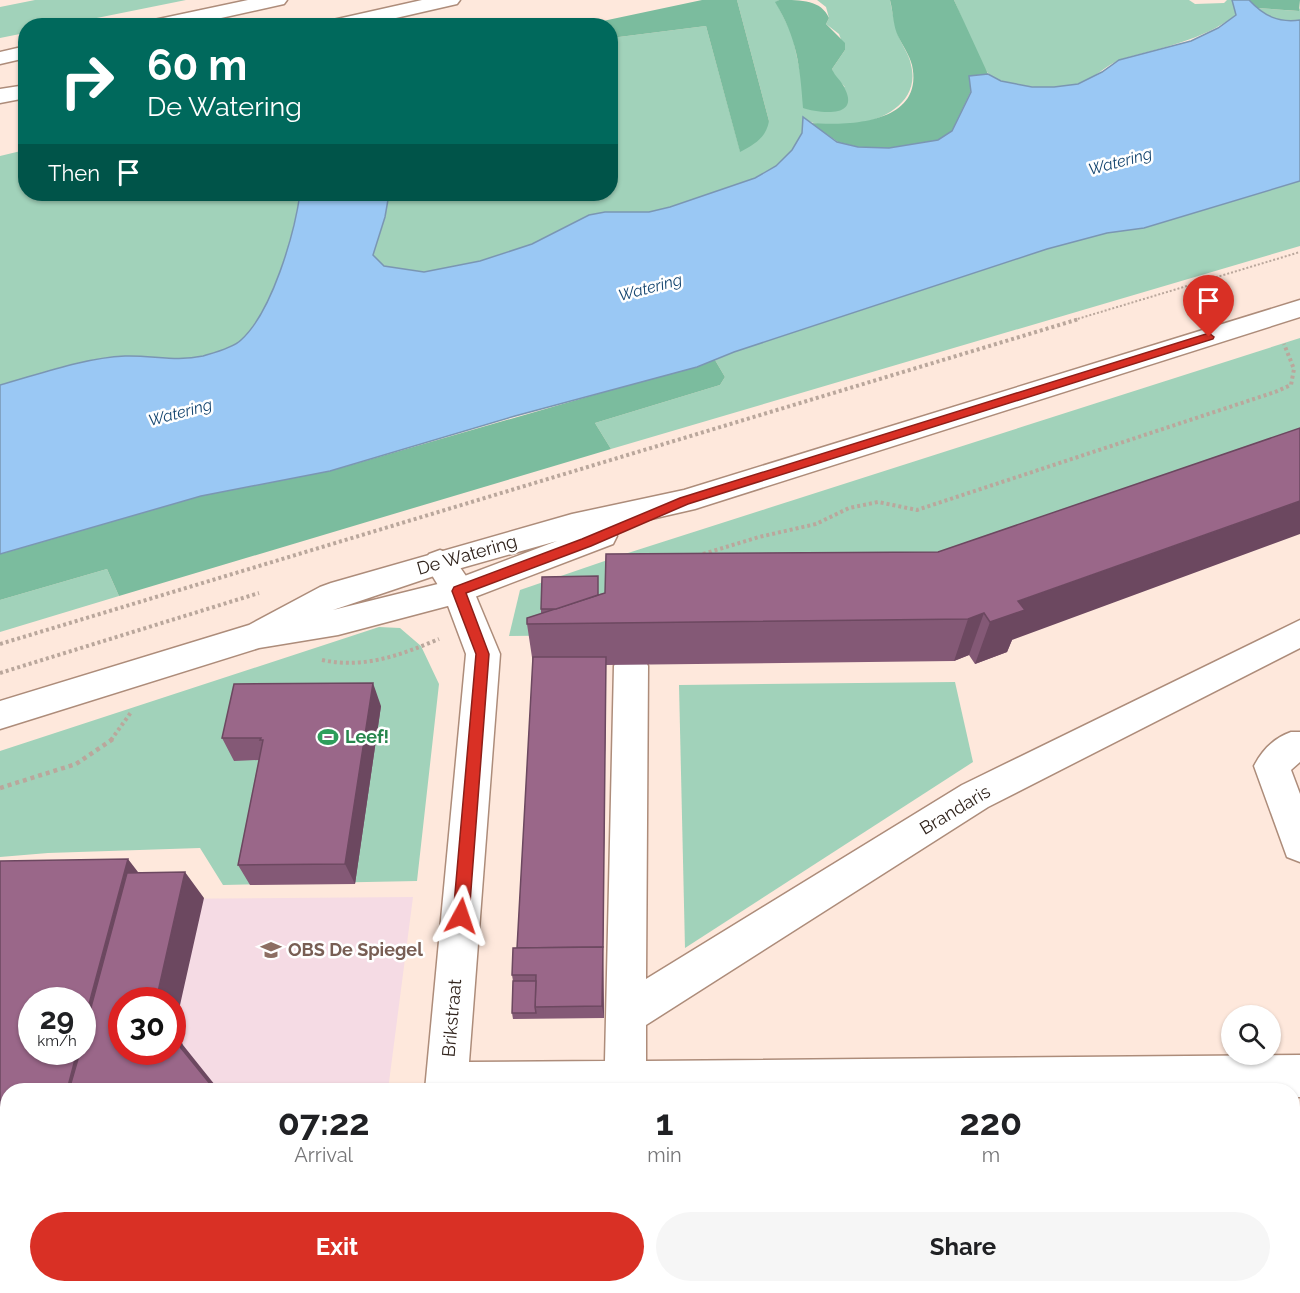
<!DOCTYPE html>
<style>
:root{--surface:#fff;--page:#f6f6f6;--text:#202124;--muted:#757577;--accent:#d93025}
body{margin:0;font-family:Raleway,sans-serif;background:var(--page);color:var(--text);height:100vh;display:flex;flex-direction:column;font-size:22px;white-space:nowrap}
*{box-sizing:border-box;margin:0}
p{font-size:20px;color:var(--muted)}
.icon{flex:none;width:33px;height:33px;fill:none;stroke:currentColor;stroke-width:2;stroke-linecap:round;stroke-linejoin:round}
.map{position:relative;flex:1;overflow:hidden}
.drawer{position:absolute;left:0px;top:1083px;width:1300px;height:210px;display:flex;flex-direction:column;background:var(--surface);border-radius:24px 24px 0 0;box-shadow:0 2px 4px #0004}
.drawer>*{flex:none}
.top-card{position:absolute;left:18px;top:18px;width:600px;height:183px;border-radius:24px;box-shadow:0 2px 4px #0004;background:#00695c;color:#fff;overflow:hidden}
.tools{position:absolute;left:1221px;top:1005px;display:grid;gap:12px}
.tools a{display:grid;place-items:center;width:60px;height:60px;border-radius:50%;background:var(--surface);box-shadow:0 2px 4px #0004;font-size:30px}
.speed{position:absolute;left:18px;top:987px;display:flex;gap:12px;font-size:30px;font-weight:700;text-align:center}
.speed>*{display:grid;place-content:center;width:78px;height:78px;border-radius:50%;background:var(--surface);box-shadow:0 2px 4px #0004;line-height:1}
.speed small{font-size:15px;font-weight:400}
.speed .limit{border:9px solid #d22;background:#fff;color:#111}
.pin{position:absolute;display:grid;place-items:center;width:51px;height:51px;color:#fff;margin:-62px -26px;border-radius:50% 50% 50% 0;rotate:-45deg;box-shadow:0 0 6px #0007}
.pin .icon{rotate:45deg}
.me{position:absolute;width:66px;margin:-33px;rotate:5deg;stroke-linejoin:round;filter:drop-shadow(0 0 4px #0008)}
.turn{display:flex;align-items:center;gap:21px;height:126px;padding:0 30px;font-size:27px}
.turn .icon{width:78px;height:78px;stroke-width:2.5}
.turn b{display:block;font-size:42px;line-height:51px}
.then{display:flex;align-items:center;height:57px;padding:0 30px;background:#0003;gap:12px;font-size:22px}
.eta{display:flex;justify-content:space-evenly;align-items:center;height:102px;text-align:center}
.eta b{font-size:36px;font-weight:700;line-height:42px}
.cta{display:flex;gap:12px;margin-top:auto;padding:12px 30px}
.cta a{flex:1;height:69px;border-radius:36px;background:var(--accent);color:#fff;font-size:24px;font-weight:700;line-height:69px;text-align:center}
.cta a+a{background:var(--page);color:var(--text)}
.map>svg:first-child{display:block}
</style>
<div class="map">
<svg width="1300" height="1293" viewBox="0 0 1300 1293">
<rect width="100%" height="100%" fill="#fee8dc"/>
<g fill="#f5dbe4">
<path d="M413 897 388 1090H99L122 1052H172V1000L147 899Z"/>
<path d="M50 1286H363L362 1293H48Z"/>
</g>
<g fill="#a1d2ba">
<path d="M35 0H186L62 25 26 26 25 33 0 38V7Z"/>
<path d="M737 0H779L776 2 792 34 801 76 845 87 834 76 832 69 845 50 839 34 826 24 829 18 826 7 817 0H890C892 10 894 21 897 32 900 43 909 53 911 65 920 100 887 119 857 124 841 126 816 128 804 118L802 133 792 150 776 166 755 178 670 207 649 212H605L589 215 532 244 480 261 424 272 384 266 373 255 385 217 389 194H610L611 38 706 26 740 151 769 121Z"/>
<path d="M954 0H1189L1195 4 1224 3 1227 0H1232L1236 15C1201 41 1163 47 1122 59 1107 64 1094 79 1078 84 1058 90 1006 89 989 74 982 68 960 13 954 0Z"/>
<path d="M1257 8 1298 11 1300 8V20C1283 22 1270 19 1257 8Z"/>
<path d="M25 150 26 194H300C294 234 272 313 241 340 233 348 214 353 203 356 176 362 152 355 125 356 83 358 40 374 0 385V156Z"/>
<path d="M1300 181V246L611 449 595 423 720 385 725 377 715 360 734 352 1047 249 1107 232 1144 228Z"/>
<path d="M1300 338V470L609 635 509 636 520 590 628 553Z"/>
<path d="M107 569 119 596 0 632V600Z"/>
<path d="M379 627 400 628 421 646 439 684 417 881 223 885 200 848 48 853 0 857V751Z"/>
<path d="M955 682 973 762 685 948 679 685Z"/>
</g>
<g fill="#7bbc9e">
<path d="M702 0H737L769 121C766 138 755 144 740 152L706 26 611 38 610 26 584 25Z"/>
<path d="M779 0C802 0 821 0 829 18L826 24 845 43V50L832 69C835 77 842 81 845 89 860 119 818 113 803 108 800 66 797 38 775 2Z"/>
<path d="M890 0H954L988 74 969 76 971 91 952 131 938 140 889 148 858 147 838 142 810 123C848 126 925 124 912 65 909 54 903 46 898 36 893 26 893 11 890 0Z"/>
<path d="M1249 0H1300L1299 11 1257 8Z"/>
<path d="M715 360 725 377 720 385 595 423 611 449 119 596 107 569 0 600V554L201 496 330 471Z"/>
</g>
<path fill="#9ac8f4" stroke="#7a96b3" stroke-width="1.5" d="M1232 0H1249C1264 16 1278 23 1300 20V181L1144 228 1107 233 1047 249 734 352 697 367 515 416 330 471 201 496 0 554V385C40 374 83 358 125 356 152 355 176 362 203 356 213 353 233 348 241 340 272 312 294 235 300 194H389L385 217 373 255 384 266 424 272 480 261 532 244 589 215 605 212H649L670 207 755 178 776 166 792 150 802 133 803 117 837 142 858 147 889 148 938 140 952 131 971 92 969 76 988 74 1001 81 1032 87H1054L1078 84 1102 72 1119 60 1191 41 1218 28 1236 15Z"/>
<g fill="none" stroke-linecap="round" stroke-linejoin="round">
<g stroke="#ad8c7a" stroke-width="3">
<g id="minor">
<path d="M440 550 451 554 470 582 500 654 469 1062 605 1061 614 666 619 656 631 652 643 656 648 666 646 979 962 785 1300 620V648L988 807 646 1025V1061L1300 1055V1097H1293V1090H425L466 654 444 595 424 562 429 554Z"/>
<path d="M1291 732H1300V762L1291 770 1300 794V862L1287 857 1254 766C1262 750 1274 738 1291 732Z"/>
<path d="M406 1286H452L451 1293H405Z"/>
<path d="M945 1286H991L992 1293H946Z"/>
</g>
</g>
<g stroke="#ad8c7a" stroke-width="3">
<path id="secondary" d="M1300 300V317L695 509 612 528 617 536 613 544 459 603 338 635 259 648 0 729V701L249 625 320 587 331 583 572 514 684 490ZM557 541 454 580 333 610 440 574Z"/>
</g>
<g stroke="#ad8c7a" stroke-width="3">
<g id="motorway">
<path d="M248 0H287L284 4 185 26H144L147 22 154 20Z"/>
<path d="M422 0H460L457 4 361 26H321L324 22Z"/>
<path d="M26 46V58L0 64V52Z"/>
<path d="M26 85V98L0 103V89Z"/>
</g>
</g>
<path stroke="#baa79c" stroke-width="2" stroke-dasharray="2 2" stroke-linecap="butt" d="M1074 320 1300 252"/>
<g stroke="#baa79c" stroke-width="4" stroke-dasharray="3 3" stroke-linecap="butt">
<path d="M703 554 759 537 816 524 849 508 878 502 917 510 1275 392 1291 385 1294 369 1284 344"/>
<path d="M0 644 1079 319"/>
<path d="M322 660C364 669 401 655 439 639"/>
<path d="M0 673 259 593"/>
<path d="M111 740 132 711"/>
</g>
<g stroke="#baa79c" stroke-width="4.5" stroke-dasharray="4 4" stroke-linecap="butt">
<path d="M0 788 76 764 113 739"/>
<path d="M1248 1286 1250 1293"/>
</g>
<use href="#minor" fill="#fff" fill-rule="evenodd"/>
<use href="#secondary" fill="#fff" fill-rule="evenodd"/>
<use href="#motorway" fill="#fff" fill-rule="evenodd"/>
</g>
<g fill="#845976">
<path d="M938 552 1012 640 1007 652 975 664 969 655 954 661 606 665 603 951 604 1018 513 1019 512 1013 513 981 512 975 517 948 533 664 527 624 541 614V609L599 594Z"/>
<path d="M381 706 355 884 250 885 238 865 259 760 234 761 222 738Z"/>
<path d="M1293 1152H1300V1293H1258L1256 1286H1293Z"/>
<path d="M1025 1286H1140L1142 1293H1022L1021 1288Z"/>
</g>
<g fill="#6c4860">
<path d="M1300 501V534L1012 640 1007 652 975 664 990 622 1018 601Z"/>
<path d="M984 613 969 655 954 661 968 619Z"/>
<path d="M606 657 603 951 604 1018 602 1006Z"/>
<path d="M373 683 381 706 355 884 345 864Z"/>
<path d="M128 859 148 885 97 1090H67L77 1052H82V1030Z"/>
<path d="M185 872 204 898 178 1014V1033L183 1045 219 1090H215L172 1037V1000H157L158 992Z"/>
<path d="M15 1286H48L47 1293H13Z"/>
<path d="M254 1286H275L274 1293H253Z"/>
</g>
<g fill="#9a6789" stroke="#6c4860" stroke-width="1.5">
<path d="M1300 428V501L1018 601 1025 610 990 622 984 613 968 619 527 624V618L605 593 606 554 938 552Z"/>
<path d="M598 576V595L556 609H541L542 577Z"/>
<path d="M533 657H606L603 947 517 948Z"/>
<path d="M373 683 345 864 238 865 263 740H260L261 738H222L234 684Z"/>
<path d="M128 859 82 1030V1000H32V1052H77L67 1090H8V1286H15L13 1293H0V861Z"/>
<path d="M185 872 158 992 157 1000H122V1052H172V1037L215 1090H69L80 1052H82V1041L127 873Z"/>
<path d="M603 947 602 1006 535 1007 536 975H512L513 948Z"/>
<path d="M513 981H536L535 1007 536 1013H512Z"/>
<path d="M1293 1152H1300V1270L1295 1254H1293Z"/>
<path d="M1293 1279H1300V1293H1276L1274 1286H1293Z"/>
<path d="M18 1286H254L253 1293H16Z"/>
<path d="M1031 1286H1140L1142 1293H1033Z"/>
</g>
<path fill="#d93025" stroke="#8d1f18" stroke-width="1.5" d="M1209 333 1214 337 1213 339 688 504 591 546 466 593 489 654 469 916 466 921 461 924 455 921 453 916 476 654 452 591 454 587 582 539 680 498Z"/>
<defs>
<g id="stadium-bare" transform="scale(1.62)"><path d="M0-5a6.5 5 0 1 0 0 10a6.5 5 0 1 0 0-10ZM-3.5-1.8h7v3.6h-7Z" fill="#2e9e5b" stroke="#fff" stroke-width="2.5" paint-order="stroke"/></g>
<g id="school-bare" transform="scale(1.62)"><path d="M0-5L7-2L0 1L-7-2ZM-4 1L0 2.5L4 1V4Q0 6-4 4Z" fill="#8d6e63" stroke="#fff" stroke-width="2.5" paint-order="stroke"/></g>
</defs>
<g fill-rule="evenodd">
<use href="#stadium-bare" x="328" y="737"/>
<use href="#school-bare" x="271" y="950"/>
</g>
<g text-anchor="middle" stroke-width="5" stroke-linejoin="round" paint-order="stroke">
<g font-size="16" font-style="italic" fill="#154670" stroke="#fff">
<text transform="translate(1120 161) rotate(-15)" y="6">Watering</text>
<text transform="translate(650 287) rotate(-15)" y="6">Watering</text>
<text transform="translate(180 412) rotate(-15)" y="6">Watering</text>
</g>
<g font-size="18" fill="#30231c" stroke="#fff">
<text transform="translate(467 555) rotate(-16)" y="6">De Watering</text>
<text transform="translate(955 810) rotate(-31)" y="6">Brandaris</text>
<text transform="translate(452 1018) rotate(-85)" y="6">Brikstraat</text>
</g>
<g font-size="18" font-weight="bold" fill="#27864d" stroke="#fff" text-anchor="start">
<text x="345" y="743">Leef!</text>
</g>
<g font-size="18" font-weight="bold" fill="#785e54" stroke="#fff" text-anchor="start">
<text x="288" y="956">OBS De Spiegel</text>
</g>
</g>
</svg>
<div class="tools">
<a><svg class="icon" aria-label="search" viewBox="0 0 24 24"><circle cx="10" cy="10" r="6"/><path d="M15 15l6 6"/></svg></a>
</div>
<div class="speed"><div>29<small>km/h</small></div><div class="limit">30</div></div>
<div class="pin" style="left:1209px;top:337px;background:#d93025"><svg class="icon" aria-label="arrive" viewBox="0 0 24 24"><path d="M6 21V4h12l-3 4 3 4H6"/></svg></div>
<svg class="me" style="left:461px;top:916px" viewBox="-20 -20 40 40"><path d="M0-17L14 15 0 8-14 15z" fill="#d93025" stroke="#fff" stroke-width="4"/></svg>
<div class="top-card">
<div class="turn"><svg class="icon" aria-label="right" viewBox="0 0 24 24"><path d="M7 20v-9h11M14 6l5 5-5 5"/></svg><div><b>60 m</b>De Watering</div></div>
<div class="then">Then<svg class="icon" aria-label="arrive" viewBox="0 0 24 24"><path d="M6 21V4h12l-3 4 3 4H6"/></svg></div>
</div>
<section class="drawer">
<div class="eta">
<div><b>07:22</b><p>Arrival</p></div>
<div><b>1</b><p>min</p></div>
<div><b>220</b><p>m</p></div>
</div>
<div class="cta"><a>Exit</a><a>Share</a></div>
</section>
</div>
